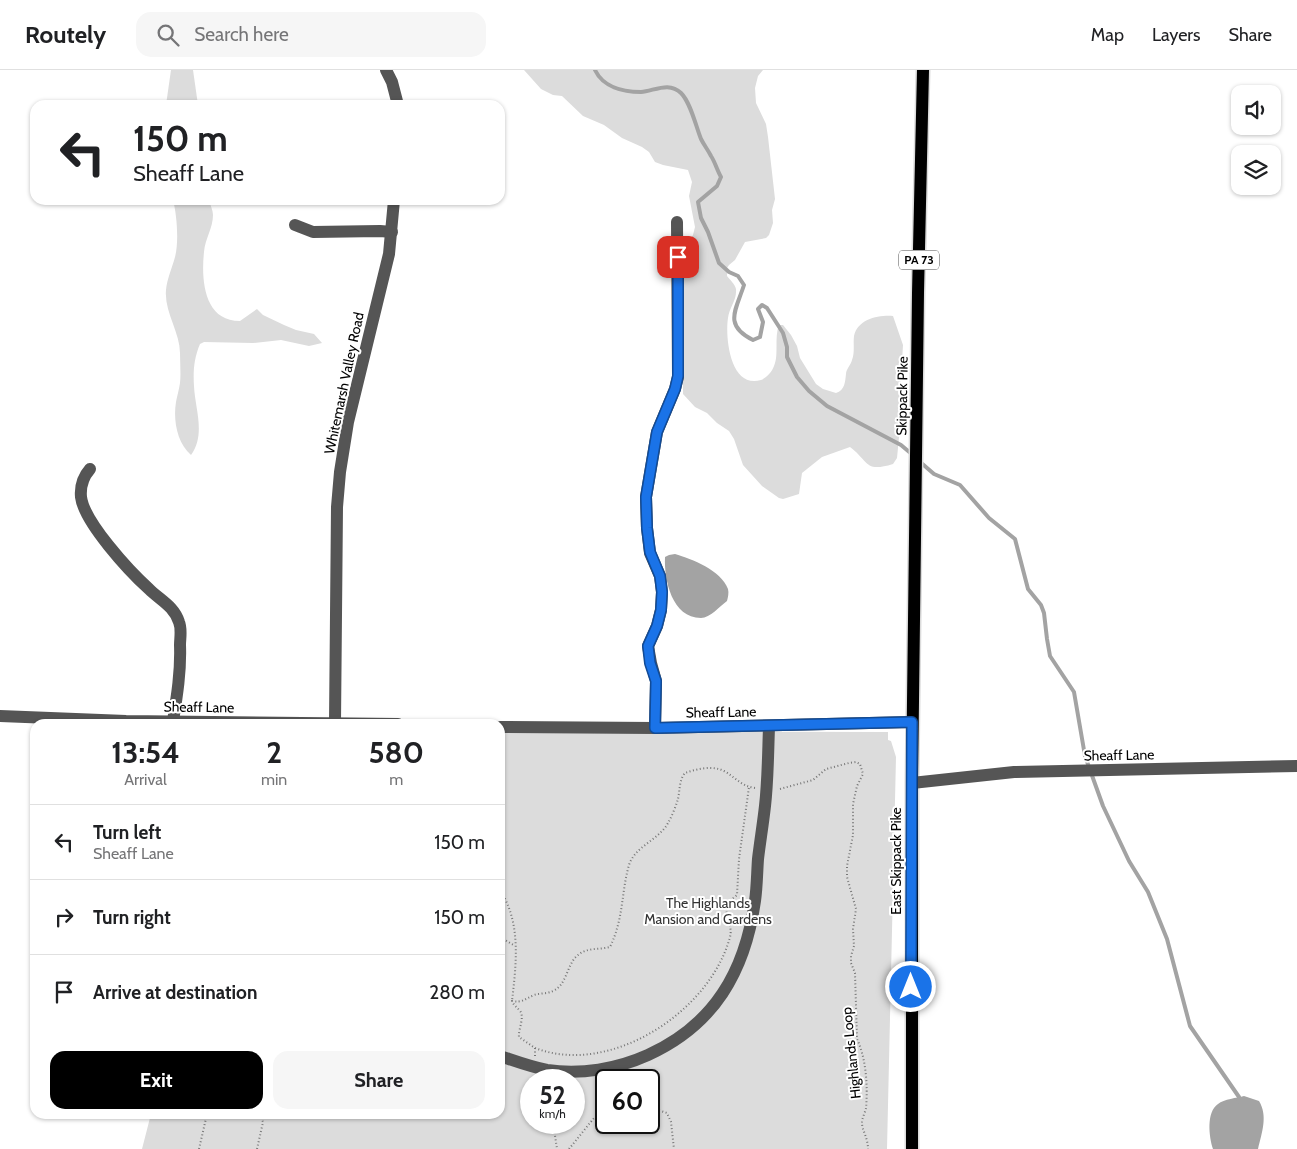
<!DOCTYPE html>
<style>
:root{--surface:#fff;--page:#f6f6f6;--text:#202124;--muted:#757577;--line:#e0e0e0;--accent:#000}
body{margin:0;font-family:Cabin,sans-serif;background:var(--page);color:var(--text);height:100vh;display:flex;flex-direction:column;font-size:19px;white-space:nowrap}
*{box-sizing:border-box;margin:0}
p{font-size:16px;color:var(--muted)}
.icon{flex:none;width:28px;height:28px;fill:none;stroke:currentColor;stroke-width:2;stroke-linecap:round;stroke-linejoin:round}
.map{position:relative;flex:1;overflow:hidden}
.drawer{position:absolute;left:30px;top:649px;width:475px;height:400px;display:flex;flex-direction:column;background:var(--surface);border-radius:15px;box-shadow:0 1px 4px #0004}
.drawer>*{flex:none}
.guide{position:absolute;left:30px;top:30px;width:475px;height:105px;border-radius:15px;box-shadow:0 1px 4px #0004;background:#fff;color:var(--text);overflow:hidden}
.fabs{position:absolute;left:1231px;top:15px;display:grid;gap:10px}
.fabs a{display:grid;place-items:center;width:50px;height:50px;border-radius:10px;background:var(--surface);box-shadow:0 1px 4px #0004;font-size:25px}
.speed{position:absolute;left:520px;top:999px;display:flex;gap:10px;font-size:25px;font-weight:700;text-align:center}
.speed>*{display:grid;place-content:center;width:65px;height:65px;border-radius:50%;background:var(--surface);box-shadow:0 1px 4px #0004;line-height:1}
.speed small{font-size:12px;font-weight:400}
.speed .limit{border:2px solid #111;border-radius:8px;background:#fff;color:#111}
.pin{position:absolute;display:grid;place-items:center;width:42px;height:42px;color:#fff;margin:-21px;border-radius:10px;box-shadow:0 2px 8px #0006}
.me{position:absolute;width:55px;margin:-28px;rotate:0deg;stroke-linejoin:round;filter:drop-shadow(0 0 4px #0008)}
.turn{display:flex;align-items:center;gap:18px;height:105px;padding:0 20px;font-size:22px}
.turn .icon{width:65px;height:65px;stroke-width:2.5}
.turn b{display:block;font-size:35px;line-height:42px}
.eta{display:flex;justify-content:space-evenly;align-items:center;height:85px;text-align:center}
.eta b{font-size:30px;font-weight:800;line-height:35px}
.button{display:flex;gap:10px;margin-top:auto;padding:10px 20px}
.button a{flex:1;height:58px;border-radius:15px;background:var(--accent);color:#fff;font-size:20px;font-weight:800;line-height:58px;text-align:center}
.button a+a{background:var(--page);color:var(--text)}
ul{padding:0;list-style:none}
li{display:flex;align-items:center;gap:15px;height:75px;padding:0 20px;border-top:1px solid var(--line)}
li div{flex:1}
li b{display:block;font-size:19px}
li em{font-style:normal}
header{display:flex;align-items:center;gap:30px;box-sizing:border-box;height:70px;padding:0 25px;background:var(--surface);border-bottom:1px solid var(--line)}
header strong{font-size:24px}
nav{display:flex;gap:28px;margin-inline-start:auto;font-size:18px}
.search{width:350px;height:45px;background:var(--page);display:flex;align-items:center;gap:12px;box-sizing:border-box;padding:0 18px;border-radius:15px;color:var(--muted);font-size:19px}
.map>svg:first-child{display:block}
</style>
<header>
<strong>Routely</strong>
<div class="search"><svg class="icon" aria-label="search" viewBox="0 0 24 24"><circle cx="10" cy="10" r="6"/><path d="M15 15l6 6"/></svg>Search here</div>
<nav><a>Map</a><a>Layers</a><a>Share</a></nav>
</header>
<div class="map">
<svg width="1297" height="1079" viewBox="0 0 1297 1079">
<rect width="100%" height="100%" fill="#fff"/>
<g fill="#dcdcdc" fill-rule="evenodd">
<path d="M171 0H193L198 35H166Z"/>
<path d="M524 0H763L758 6 755 18 756 33 766 54 768 67 775 129 772 140 773 153 769 165 766 168 745 172 735 190 729 195 727 198V206C730 210 735 214 736 219 737 230 729 238 728 248 725 267 730 319 761 310 766 308 772 302 774 296 779 285 774 268 779 255H783L791 265 797 276 800 288 816 314 823 319 836 323C845 320 845 312 846 304 846 299 851 295 852 290 855 282 853 274 854 266 858 249 878 245 893 246L903 275 900 323 902 337 897 388 893 394C864 403 869 391 850 377L822 387 802 403 799 424 783 429 779 428 762 416 743 395 734 369 729 361 717 353 707 343 695 337 683 324V195L687 177 693 165 695 157 689 126 692 112 688 100 663 95 655 92 649 82 642 77 622 68 604 55 583 46 562 26 553 25 541 19Z"/>
<path d="M173 130H209C210 135 213 140 213 145 213 158 205 169 204 182 201 210 204 251 240 251L257 239 263 245 284 255 296 260 314 264 322 273 309 276 281 270 253 273 204 272 200 274C194 288 193 301 194 316 195 339 206 364 191 385 177 373 173 350 176 332 177 326 179 320 180 313 181 304 180 293 180 283 180 262 164 242 166 220 167 209 172 198 175 187 179 172 177 145 173 130Z"/>
<path d="M500 661 888 662V670L891 671 896 687 887 1079H142L151 1044H500ZM531 1010H574V1052H531ZM606 1010H649V1052H606Z"/>
</g>
<g fill="#a3a3a3">
<path d="M675 484C692 489 721 500 728 519 729 523 728 527 727 531 720 536 710 548 701 548 672 548 664 510 665 487L669 485Z"/>
<path d="M1244 1026 1259 1031C1268 1046 1262 1062 1258 1079H1213C1209 1067 1206 1042 1218 1034 1224 1029 1237 1028 1244 1026Z"/>
</g>
<g fill="none" stroke-linecap="round" stroke-linejoin="round">
<g stroke="#a3a3a3" stroke-width="4">
<path d="M595 0C603 17 623 22 641 22 654 21 669 11 681 23 691 33 696 57 701 69 704 75 708 80 711 86 715 92 717 100 721 107L717 116 698 132 701 148 708 162 719 193 729 202 738 206 744 215C736 240 723 255 753 270L760 267 763 252 758 239 762 235 767 238 783 263 787 277V287L797 307 809 321 827 336 901 375 914 386"/>
<path d="M919 391 934 404 960 415 989 448 1015 469 1028 519 1041 535 1044 543 1047 569 1050 586 1074 622 1085 686 1103 736 1129 791 1148 822 1167 869 1190 956 1239 1027 1238 1032"/>
</g>
<g stroke="#dbdbdb" stroke-width="15">
<path id="major" d="M912 1079V713L918 223 923 0"/>
</g>
<g stroke="#777" stroke-width="2" stroke-dasharray="1 2.5" stroke-linecap="butt">
<path d="M780 719 813 710 826 699 849 693 856 692 860 694 863 704 857 716 853 734V765L847 796V807L856 839 853 859 854 876 851 886V893L855 903 857 969C866 988 868 1016 866 1038 865 1043 862 1048 862 1053 862 1060 868 1068 868 1079"/>
<path d="M500 824 503 825C521 857 516 896 512 931"/>
<path d="M500 867 515 876"/>
<path d="M535 978C610 1007 710 942 730 867 733 856 725 846 726 834L737 825 739 789 749 717"/>
<path d="M535 986V978L519 967C518 960 525 947 520 941 517 937 514 936 512 931 522 933 525 929 534 925 540 923 547 924 553 921 567 915 567 894 577 886 586 877 599 880 610 877 624 848 621 823 629 795 635 776 659 770 668 753 672 746 676 736 678 729 680 720 679 710 685 703 697 699 712 695 724 701 735 707 741 716 755 718"/>
<path d="M649 1037 667 1043 671 1052 674 1079"/>
<path d="M553 1052 557 1079"/>
<path d="M199 1079 207 1044"/>
<path d="M257 1079 263 1052 260 1044"/>
<path d="M569 1079 594 1048 606 1038"/>
</g>
<g stroke="#555" stroke-width="12">
<path d="M386 0 392 12 398 35"/>
<path d="M295 155 313 162 380 161 392 162"/>
<path d="M90 399C83 407 80 416 81 427 84 452 129 501 149 519 160 530 174 536 179 552 182 559 180 568 180 575 181 601 177 626 173 651"/>
<path d="M0 646 126 651 398 654"/>
<path d="M335 653 337 437 340 402 348 352 389 184 394 130"/>
<path d="M500 657 655 658 912 652"/>
<path d="M655 658 656 611 651 593 648 576 657 556 661 540 662 522 660 506 650 483 647 458 646 427 657 362 675 319 678 307 677 152"/>
<path d="M912 713 1014 702 1297 696"/>
<path d="M500 986C515 991 531 997 547 1000 581 1005 617 999 648 985 714 955 745 902 755 831 757 817 757 803 758 789 760 772 763 754 765 736 768 710 768 683 769 657"/>
</g>
<use href="#major" stroke="#000" stroke-width="12"/>
</g>
<g fill="none" stroke-linecap="round" stroke-linejoin="round">
<g stroke="#114b97" stroke-width="12">
<path id="route" d="M678 187V306L675 319 657 362 646 427 647 458 650 482 660 506 662 522 661 540 657 556 648 576 650 593 656 611 655 658 912 652 911 917"/>
</g>
<use href="#route" stroke="#1a73e8" stroke-width="9"/>
</g>
<g text-anchor="middle" stroke-width="4" stroke-linejoin="round" paint-order="stroke">
<rect fill="#fff" stroke="#4c4c4c" stroke-width="1" x="899" y="180.5" width="40" height="19" rx="4"/>
<g font-size="12" font-weight="bold" fill="#000">
<text x="919" y="194">PA 73</text>
</g>
<g font-size="14" fill="#000" stroke="#fff">
<text transform="translate(344 313) rotate(-78)" y="5">Whitemarsh Valley Road</text>
<text transform="translate(902 326) rotate(-89)" y="5">Skippack Pike</text>
<text transform="translate(199 637) rotate(1)" y="5">Sheaff Lane</text>
<text transform="translate(721 642) rotate(-1)" y="5">Sheaff Lane</text>
<text transform="translate(1119 685) rotate(-1)" y="5">Sheaff Lane</text>
<text transform="translate(896 791) rotate(-90)" y="5">East Skippack Pike</text>
<text transform="translate(851 983) rotate(-96)" y="5">Highlands Loop</text>
</g>
<g font-size="14" fill="#333" stroke="#fff">
<text x="708" y="838">The Highlands<tspan x="708" dy="16">Mansion and Gardens</tspan></text>
</g>
</g>
</svg>
<div class="fabs">
<a><svg class="icon" aria-label="sound" viewBox="0 0 24 24"><path d="M4 9h4l5-4v14l-5-4H4zM17 9q2 3 0 6"/></svg></a>
<a><svg class="icon" aria-label="layers" viewBox="0 0 24 24"><path d="M12 4l9 5-9 5-9-5zM3 14l9 5 9-5"/></svg></a>
</div>
<div class="speed"><div>52<small>km/h</small></div><div class="limit">60</div></div>
<div class="pin" style="left:678px;top:187px;background:#d93025"><svg class="icon" aria-label="arrive" viewBox="0 0 24 24"><path d="M6 21V4h12l-3 4 3 4H6"/></svg></div>
<svg class="me" style="left:911px;top:917px" viewBox="-20 -20 40 40"><circle r="17" fill="#1a73e8" stroke="#fff" stroke-width="3"/><path d="M0-11L8 9 0 5-8 9z" fill="#fff"/></svg>
<div class="guide">
<div class="turn"><svg class="icon" aria-label="left" viewBox="0 0 24 24"><path d="M17 20v-9H6M10 6l-5 5 5 5"/></svg><div><b>150 m</b>Sheaff Lane</div></div>
</div>
<section class="drawer">
<div class="eta">
<div><b>13:54</b><p>Arrival</p></div>
<div><b>2</b><p>min</p></div>
<div><b>580</b><p>m</p></div>
</div>
<ul>
<li><svg class="icon" aria-label="left" viewBox="0 0 24 24"><path d="M17 20v-9H6M10 6l-5 5 5 5"/></svg><div><b>Turn left</b><p>Sheaff Lane</p></div><em>150 m</em></li>
<li><svg class="icon" aria-label="right" viewBox="0 0 24 24"><path d="M7 20v-9h11M14 6l5 5-5 5"/></svg><div><b>Turn right</b></div><em>150 m</em></li>
<li><svg class="icon" aria-label="arrive" viewBox="0 0 24 24"><path d="M6 21V4h12l-3 4 3 4H6"/></svg><div><b>Arrive at destination</b></div><em>280 m</em></li>
</ul>
<div class="button"><a>Exit</a><a>Share</a></div>
</section>
</div>
